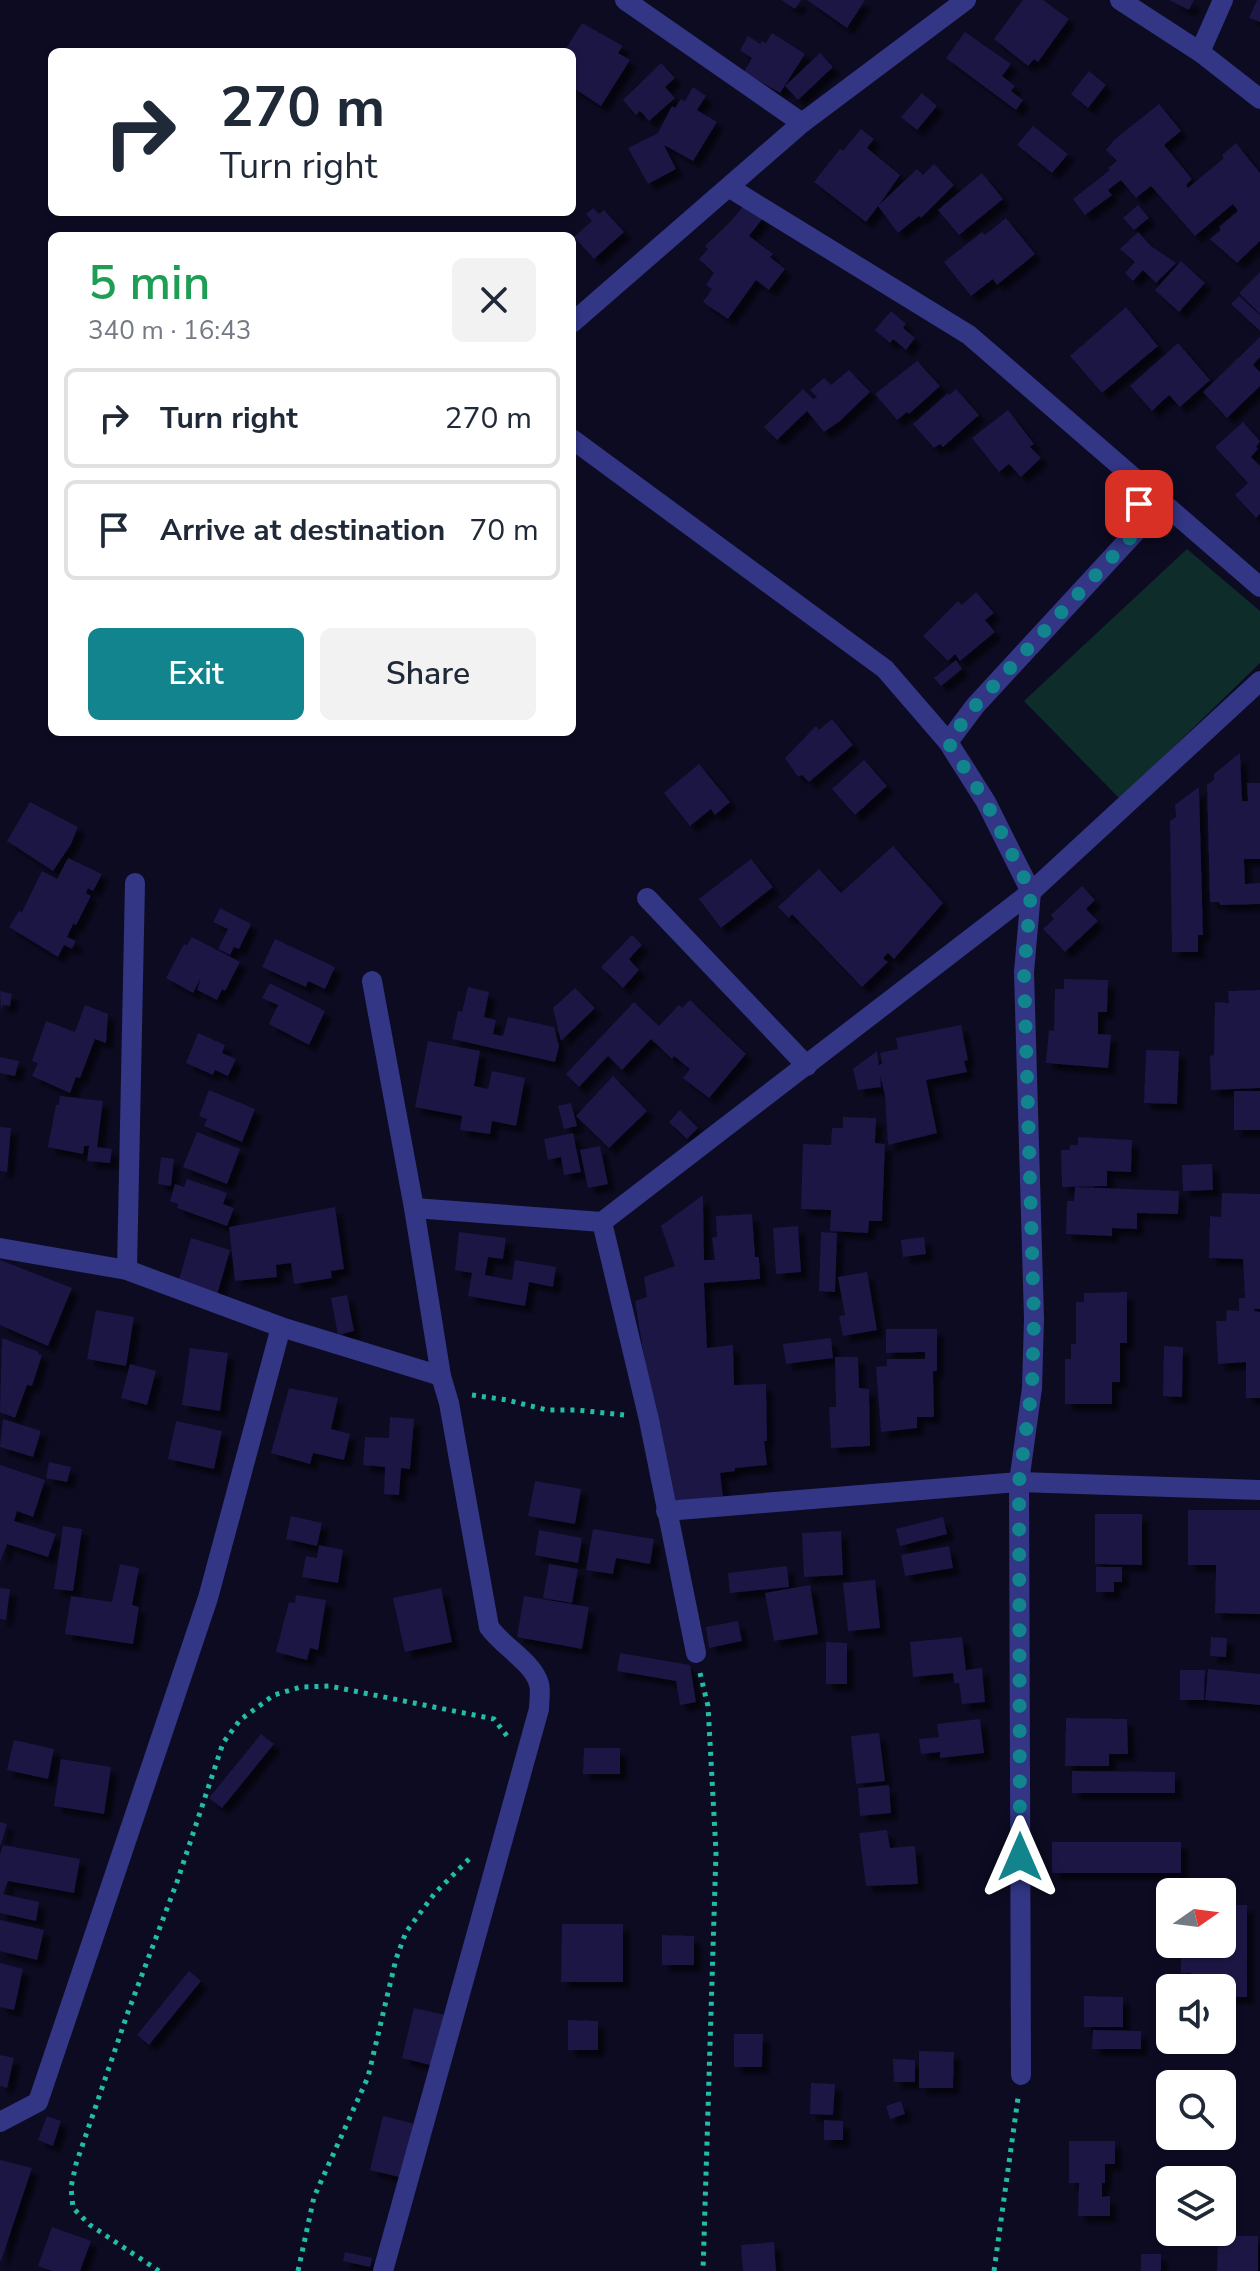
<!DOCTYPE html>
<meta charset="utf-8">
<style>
:root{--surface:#fff;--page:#f2f2f3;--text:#1f2937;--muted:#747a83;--line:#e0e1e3;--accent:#11848d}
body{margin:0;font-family:"Nunito Sans",sans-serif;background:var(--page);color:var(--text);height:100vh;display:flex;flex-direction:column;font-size:30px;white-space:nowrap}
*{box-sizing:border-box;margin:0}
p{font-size:26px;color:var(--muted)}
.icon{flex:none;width:44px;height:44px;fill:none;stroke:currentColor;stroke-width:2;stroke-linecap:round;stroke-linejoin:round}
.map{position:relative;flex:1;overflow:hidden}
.drawer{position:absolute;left:48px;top:232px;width:528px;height:504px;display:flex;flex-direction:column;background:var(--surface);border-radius:12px;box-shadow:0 2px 6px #0004}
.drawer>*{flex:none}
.guide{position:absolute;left:48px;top:48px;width:528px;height:168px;border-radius:12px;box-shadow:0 2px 6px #0004;background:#fff;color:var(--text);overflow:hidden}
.needle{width:52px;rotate:76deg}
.fabs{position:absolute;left:1156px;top:1878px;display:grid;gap:16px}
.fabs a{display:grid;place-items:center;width:80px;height:80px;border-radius:12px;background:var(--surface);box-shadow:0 2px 6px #0004;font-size:40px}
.pin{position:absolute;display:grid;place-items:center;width:68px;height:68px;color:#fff;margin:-34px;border-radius:16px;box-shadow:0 4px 12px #0006}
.me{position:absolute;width:88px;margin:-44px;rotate:0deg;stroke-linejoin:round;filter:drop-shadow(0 0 6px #0008)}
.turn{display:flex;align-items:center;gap:28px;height:168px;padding:0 40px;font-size:36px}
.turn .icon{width:104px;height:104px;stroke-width:2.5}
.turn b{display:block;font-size:56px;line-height:68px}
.round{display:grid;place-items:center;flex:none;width:84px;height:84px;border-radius:12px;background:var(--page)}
.head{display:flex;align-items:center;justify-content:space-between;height:136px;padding:0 40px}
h1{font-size:48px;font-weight:600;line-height:60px;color:#1e9e55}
.action{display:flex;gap:16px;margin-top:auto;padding:16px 40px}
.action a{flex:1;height:92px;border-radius:12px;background:var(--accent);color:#fff;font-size:32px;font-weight:600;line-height:92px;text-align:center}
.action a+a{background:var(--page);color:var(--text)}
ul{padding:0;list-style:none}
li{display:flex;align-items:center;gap:24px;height:100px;margin:0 16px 12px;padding:0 24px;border:4px solid var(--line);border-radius:12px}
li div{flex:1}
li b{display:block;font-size:30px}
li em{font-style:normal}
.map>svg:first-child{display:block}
</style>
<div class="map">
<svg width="1260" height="2271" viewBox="0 0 1260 2271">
<defs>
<filter id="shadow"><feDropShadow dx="7" dy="7" stdDeviation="2" flood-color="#0009"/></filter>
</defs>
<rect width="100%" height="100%" fill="#0d0b22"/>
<path fill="#0e2c29" d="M1187 549 1260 611V663L1120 799 1024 701Z"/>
<g fill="#1b1545" filter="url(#shadow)">
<path d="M781 0H801L795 9Z"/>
<path d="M807 0H865L847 28Z"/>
<path d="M1023 0H1043L1069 19 1038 62 1034 59 1028 66 994 39Z"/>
<path d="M1169 0H1194L1189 10Z"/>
<path d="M1257 0H1260V22L1249 18Z"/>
<path d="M582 23 623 46 618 53 630 60 601 106 572 87V65L575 60 572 58V52H564Z"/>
<path d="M965 32 1011 64 1002 76 1015 86 1011 91 1023 100 1016 110 946 58Z"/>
<path d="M772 33 805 54 780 93 744 72 752 58 740 50 748 36 760 44 762 41 766 43Z"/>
<path d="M820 53 833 67 798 100 785 86Z"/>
<path d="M661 63 675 78 665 87 675 98 649 121 640 111 636 115 623 100Z"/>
<path d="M1089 71 1106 85 1088 108 1071 94Z"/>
<path d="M693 87 706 96 697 110 717 122 693 161 664 145 676 169 648 184 628 148 658 133 672 106 675 108 681 99 685 101Z"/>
<path d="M922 93 937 106 917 130 901 117Z"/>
<path d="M1159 104 1181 131 1164 145 1192 179 1186 185 1188 188 1224 158 1222 155 1236 143 1260 173V241L1237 263 1210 239 1221 230 1219 227 1238 211 1233 204 1195 236 1151 186 1136 198 1121 180 1108 190 1112 195 1085 215 1073 199 1110 170 1108 168 1117 161 1106 150 1114 140Z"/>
<path d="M1033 126 1068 154 1052 173 1017 145Z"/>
<path d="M861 129 874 139 867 148 900 175 879 205 917 169 923 175 934 164 954 185 921 218 919 216 898 233 878 206 866 222 814 182 840 149 843 151Z"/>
<path d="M982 173 1003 199 959 235 938 210Z"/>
<path d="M745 204 763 218 749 236 773 254 770 257 785 269 769 290 756 280 728 319 703 302 712 289 706 285 714 273 699 259 708 249 705 246 731 221Z"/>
<path d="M1138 205 1149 218 1134 230 1123 218Z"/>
<path d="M593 208 599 214 604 210 624 232 594 259 574 237 592 221 586 214Z"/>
<path d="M1006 218 1035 254 997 285 993 279 971 296 944 262 982 232 985 235Z"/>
<path d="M1138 232 1151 246 1176 263 1156 283 1143 270 1133 281 1125 273 1135 262 1120 249Z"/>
<path d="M1181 261 1205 283 1179 312 1155 290Z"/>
<path d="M1260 272V314L1239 293Z"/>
<path d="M1239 296 1260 315V331L1231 304Z"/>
<path d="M1126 307 1158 346 1102 393 1070 356Z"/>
<path d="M891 311 906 324 903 328 915 338 906 350 893 339 890 343 875 330Z"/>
<path d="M1260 337V357L1253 365 1260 372V386L1227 418 1203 392Z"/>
<path d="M1178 343 1210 380 1180 407 1169 395 1152 411 1130 386Z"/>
<path d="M917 361 940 386 909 414 907 412 897 420 875 394Z"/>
<path d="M849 370 870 392 840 421 824 432 807 411 777 440 764 427 803 389 813 399 817 397 810 390 824 378 831 385Z"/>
<path d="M956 389 979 415 943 447 940 444 934 448 913 424 948 393 949 395Z"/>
<path d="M1008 410 1034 444 1030 447 1041 458 1021 477 1009 464 999 472 972 438Z"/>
<path d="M1243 422 1260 441 1256 447 1258 449 1251 457 1260 466V514L1256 518 1235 495 1248 483 1215 447Z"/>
<path d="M976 592 994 613 985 620 995 632 960 661 955 654 948 661 923 636 958 601 962 605Z"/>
<path d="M956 660 962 669 941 686 934 678Z"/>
<path d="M832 719 853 745 809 782 802 775 798 777 785 758 816 726 819 730Z"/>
<path d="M1240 753 1242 801H1248L1247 783H1260V859H1244L1245 884 1260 883V904L1220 905 1219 902H1210L1207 785 1214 780V774Z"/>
<path d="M864 760 887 786 855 815 832 789Z"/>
<path d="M699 764 730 802 715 815 711 809 690 826 664 793Z"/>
<path d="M1199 787 1203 935H1198V952H1172L1170 821 1176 817 1175 805Z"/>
<path d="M30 802 78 827 71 844 53 871 7 841Z"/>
<path d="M893 846 943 903 894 959 888 953 883 958 888 962 862 987 792 914 789 918 778 907 819 869 841 893Z"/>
<path d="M68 858 102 874 93 891 88 888 86 893 91 896 76 925 73 924 67 937 76 941 72 949 64 945 58 957 9 927 19 911 22 912 42 871 57 879Z"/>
<path d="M751 859 773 887 721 928 699 899Z"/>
<path d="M1082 886 1095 900 1086 909 1098 921 1065 952 1043 929 1054 919 1051 915Z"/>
<path d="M220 908 251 924 239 949 234 947 230 955 218 949 228 929 213 922Z"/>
<path d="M632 935 642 945 629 959 639 970 623 988 601 967Z"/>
<path d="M192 937 240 962 225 991 222 989 217 1000 197 990 201 978 193 993 166 978 184 944 187 945Z"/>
<path d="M275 939 335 967 325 989 308 981 306 987 262 967Z"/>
<path d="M1064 979 1108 980 1107 1012H1098V1034L1111 1035 1108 1068 1046 1063 1049 1030 1054 1031 1055 989H1064Z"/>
<path d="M270 983 325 1011 309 1045 269 1024 278 1005 262 998Z"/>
<path d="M468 987 489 992 484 1017 496 1020 493 1034 503 1036 508 1017 554 1027 559 1046 555 1062 452 1039 458 1011 462 1012Z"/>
<path d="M575 988 595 1008 561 1041 553 1008Z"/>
<path d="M1260 990V1088L1211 1090 1210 1056 1214 1055 1215 1002 1229 1003 1228 991Z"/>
<path d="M0 991 12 994 10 1006 3 1005 1 1011Z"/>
<path d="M690 1000 746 1054 709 1098 683 1078 690 1069 674 1056 672 1059 651 1039 622 1070 608 1056 579 1087 566 1074 634 1002 659 1026 679 1005 682 1008Z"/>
<path d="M85 1005 108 1014 106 1043 95 1039 80 1078 76 1077 70 1093 32 1076 38 1063 32 1061 46 1021 75 1032Z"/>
<path d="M961 1025 968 1060 964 1061 967 1072 926 1080 937 1133 888 1145 885 1095 880 1075 881 1087 858 1090 853 1069 877 1051 879 1065 882 1064 880 1053 898 1049 896 1038Z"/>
<path d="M198 1033 225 1045 222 1053 236 1059 228 1076 215 1070 213 1075 186 1063Z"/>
<path d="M428 1041 480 1051 474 1086 488 1089 492 1071 525 1078 516 1126 492 1121 490 1134 460 1130 462 1116 415 1107Z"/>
<path d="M1146 1050 1179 1051 1177 1104 1144 1103Z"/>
<path d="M0 1057 19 1061 15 1076 0 1073Z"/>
<path d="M613 1076 647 1111 609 1148 576 1116Z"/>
<path d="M209 1090 255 1109 242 1142 204 1126 207 1119 199 1116Z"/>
<rect x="1234" y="1091" width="26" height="39"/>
<path d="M60 1096 103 1101 97 1147 112 1149 110 1163 87 1161 89 1146H84L83 1154 48 1147 56 1105H59Z"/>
<path d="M571 1103 577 1126 564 1129 558 1106Z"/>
<path d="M680 1110 698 1128 687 1139 669 1122Z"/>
<path d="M843 1117 876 1118 875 1143 885 1144 882 1221H869L868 1233 830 1231 831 1210 801 1209 803 1144 831 1145 832 1128H843Z"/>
<path d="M0 1127 11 1128 7 1172 0 1171Z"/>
<path d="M197 1132 240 1149 227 1184 183 1167Z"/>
<path d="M573 1133 581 1172 564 1175 561 1157 548 1160 544 1139Z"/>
<path d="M1078 1137 1132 1140 1131 1172 1107 1171V1186L1062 1187 1061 1150H1070V1145H1078Z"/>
<path d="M600 1146 608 1184 588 1188 580 1150Z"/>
<path d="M161 1157 174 1159 171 1186 158 1184Z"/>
<path d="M1212 1164 1213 1190 1183 1191 1182 1165Z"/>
<path d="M187 1179 227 1193 223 1204 234 1208 227 1226 177 1208 178 1204 170 1201 175 1184 184 1187Z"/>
<path d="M1075 1187 1179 1191 1178 1214 1137 1213V1229L1112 1228V1236L1066 1234 1067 1201H1074Z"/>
<path d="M1222 1193 1260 1194V1309H1255L1254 1311 1260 1312V1398H1246V1362L1218 1364 1216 1321H1226L1227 1310 1239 1311V1298H1245L1243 1259 1209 1258 1210 1216 1221 1217Z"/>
<path d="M703 1195 704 1260H715L712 1238 717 1237 716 1216 752 1214 755 1257H759L760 1279 704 1283 707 1348 733 1345 734 1385 766 1384 767 1441H764L767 1465 735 1468V1471L720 1473 723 1496 668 1502 635 1301 647 1297 644 1277 675 1266 661 1226Z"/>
<path d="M335 1207 344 1269 331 1271 332 1278 294 1284 291 1263 276 1265 277 1277 235 1281 229 1227Z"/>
<path d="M798 1226 801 1272 776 1274 773 1228Z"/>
<path d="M459 1232 506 1238 503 1259 488 1257 485 1275 512 1280 515 1260 539 1264 556 1267 553 1287 529 1282 525 1306 468 1296 472 1273 455 1270Z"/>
<path d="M821 1232 837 1233 835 1292 819 1291Z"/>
<path d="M924 1237 926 1254 903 1257 901 1240Z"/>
<path d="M191 1238 230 1250 217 1295 178 1283Z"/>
<path d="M0 1260 72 1288 48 1346 0 1325Z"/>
<path d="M867 1272 877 1330 843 1336 839 1316 845 1315 838 1277Z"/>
<path d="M1127 1292V1343H1120V1382H1112V1404H1065V1359H1071V1344H1076V1302H1084V1293Z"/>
<path d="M347 1295 354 1331 338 1335 331 1298Z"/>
<path d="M96 1310 134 1317 126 1366 87 1359Z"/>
<path d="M886 1329H937V1371H933L934 1417H917V1428L881 1432 876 1367 887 1366V1359H925V1352L886 1353Z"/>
<path d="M2 1338 39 1352 38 1354 42 1355 32 1386 27 1385 15 1418 0 1412Z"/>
<path d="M831 1338 833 1358 786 1364 783 1344Z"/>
<path d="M1164 1346 1183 1347 1182 1397 1163 1396Z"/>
<path d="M190 1348 228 1353 220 1411 182 1405Z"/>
<path d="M835 1357H858L859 1388 869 1389 870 1446 831 1448 829 1407H836Z"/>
<path d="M130 1364 156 1371 147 1405 121 1398Z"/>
<path d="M289 1388 338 1398 331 1429 350 1434 344 1460 313 1453 310 1464 271 1453Z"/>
<path d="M390 1417 414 1419 410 1469 401 1468 399 1495 384 1494 385 1467 363 1465 365 1437 389 1438Z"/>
<path d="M3 1419 41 1431 33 1457 0 1447Z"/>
<path d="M176 1421 222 1431 214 1469 168 1459Z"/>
<path d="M49 1462 71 1467 67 1482 46 1478Z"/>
<path d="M0 1465 45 1480 33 1517 17 1511 14 1521 56 1534 48 1557 7 1544 0 1562Z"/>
<path d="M535 1481 581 1489 575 1524 528 1516Z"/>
<path d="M1188 1510H1260V1614L1215 1613 1216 1565H1188Z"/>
<path d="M1095 1514H1142V1565L1095 1564Z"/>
<path d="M291 1516 322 1523 317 1546 286 1539Z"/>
<path d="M943 1517 947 1534 900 1546 896 1529Z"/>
<path d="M63 1526 82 1529 73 1591 54 1589Z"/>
<path d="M593 1529 654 1539 650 1564 616 1558 613 1574 586 1570Z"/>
<path d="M539 1530 582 1538 578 1563 535 1555Z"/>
<path d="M841 1531 843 1575 804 1577 802 1533Z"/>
<path d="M319 1545 343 1550 338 1583 302 1577 306 1556 317 1558Z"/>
<path d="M949 1546 953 1568 905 1576 901 1555Z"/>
<path d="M120 1564 139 1568 132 1605 139 1607 133 1644 65 1634 71 1596 112 1602Z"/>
<path d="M549 1564 578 1569 572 1603 543 1598Z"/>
<path d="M787 1566 789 1587 730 1593 728 1573Z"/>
<path d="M1096 1567H1122V1582H1114V1592H1096Z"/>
<path d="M875 1580 880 1628 848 1631 843 1583Z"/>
<path d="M810 1585 818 1634 774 1641 765 1593Z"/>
<path d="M0 1588 10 1589 6 1620 0 1619Z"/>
<path d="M441 1588 452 1642 405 1652 393 1598Z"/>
<path d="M296 1595 326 1600 318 1650 310 1648 307 1660 276 1652 289 1602 295 1603Z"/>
<path d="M524 1596 589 1607 582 1649 517 1637Z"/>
<path d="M738 1621 742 1641 709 1648 706 1627Z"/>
<path d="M962 1637 966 1670 982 1668 985 1702 962 1704 959 1683H954L953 1673 913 1677 910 1642Z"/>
<path d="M1211 1637 1227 1638 1226 1657 1210 1656Z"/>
<path d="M826 1642 847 1643V1684H826Z"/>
<path d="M620 1653 690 1665 696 1702 680 1705 676 1681 617 1671Z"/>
<path d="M1208 1669 1260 1674V1705L1205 1700Z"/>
<path d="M1180 1670H1205L1204 1700H1180Z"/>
<path d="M1066 1718 1127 1719 1128 1754H1109V1766H1065Z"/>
<path d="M980 1719 984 1753 940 1758V1752L921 1754 919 1739 939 1737 937 1724Z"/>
<path d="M879 1733 885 1781 856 1784 851 1736Z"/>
<path d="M261 1734 274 1744 222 1808 209 1798Z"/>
<path d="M14 1740 54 1749 48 1779 7 1770Z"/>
<path d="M584 1748H620V1774H583Z"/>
<path d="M61 1759 111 1767 104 1814 54 1806Z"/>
<path d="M1072 1771 1175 1772V1793H1072Z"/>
<path d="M889 1785 891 1813 860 1816 858 1788Z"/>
<path d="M0 1822 7 1824 1 1845H0Z"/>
<path d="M887 1830 890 1848 915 1846 918 1884 866 1886 859 1833Z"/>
<rect x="1052" y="1842" width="129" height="31"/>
<path d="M3 1845 80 1859 74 1893 8 1881 3 1894 39 1902 36 1921 0 1913V1855Z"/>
<path d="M1222 1905H1247V1997H1222V1988H1191V1973H1181V1944H1222Z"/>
<path d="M0 1920 44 1930 37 1960 0 1951Z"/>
<path d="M562 1924H623V1982H561Z"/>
<path d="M662 1935 694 1936V1965H662Z"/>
<path d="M0 1963 23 1969 14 2010 0 2007Z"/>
<path d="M189 1971 201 1981 149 2045 137 2035Z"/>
<path d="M1084 1996 1123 1997V2027H1084Z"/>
<path d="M414 2008 450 2016 438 2067 402 2058Z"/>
<path d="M568 2020 598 2021V2050H568Z"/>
<path d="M1093 2030 1141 2031V2049H1092Z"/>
<path d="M734 2034H763L762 2067H734Z"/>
<path d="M919 2051 954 2052 953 2088H919Z"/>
<path d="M0 2055 14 2058 7 2088 0 2086Z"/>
<path d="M893 2059 915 2060V2082H894Z"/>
<path d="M811 2083 835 2084 833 2115 810 2114Z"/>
<path d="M901 2101 905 2114 890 2119 886 2106Z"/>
<path d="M47 2116 61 2121 53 2146 38 2140Z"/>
<path d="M383 2116 419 2125 407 2179 370 2170Z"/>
<path d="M824 2120 843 2121V2140H824Z"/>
<path d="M1069 2141H1115V2164H1105V2183H1102V2197L1110 2196V2216H1078L1079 2183H1069Z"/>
<path d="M0 2160 32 2168 1 2261H0Z"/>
<path d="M52 2227 91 2241 80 2271H52L38 2266Z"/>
<path d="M1218 2236H1258V2271H1217Z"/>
<path d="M774 2242 776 2271H743L741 2245Z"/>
<path d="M345 2252 372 2258 370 2267 343 2261Z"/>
<rect x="1141" y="2254" width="20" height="17"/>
</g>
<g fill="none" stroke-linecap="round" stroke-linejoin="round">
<g stroke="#22bda6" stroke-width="5" stroke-dasharray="4 6" stroke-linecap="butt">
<path d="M472 1395 507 1400 547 1410H577L624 1415"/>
<path d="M700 1673 708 1706 716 1852 703 2271"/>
<path d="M159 2271 90 2225 73 2208 71 2187 76 2164 128 2012 177 1882 223 1743 240 1720 274 1695 301 1687 329 1686 494 1719 507 1736"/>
<path d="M298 2271 314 2197 368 2077 396 1959 406 1932 435 1893 472 1856"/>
<path d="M994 2271 1018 2098"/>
</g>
<g stroke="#323685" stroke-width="20">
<path d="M625 0 802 123"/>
<path d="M1120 0 1200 52 1260 99"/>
<path d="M1200 52 1223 0"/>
<path d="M730 188 969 335 1260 587"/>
<path d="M572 323 802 123 966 0"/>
<path d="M572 439 885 669 948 742 986 802 1031 892 1024 972 1034 1319 1032 1388 1019 1482 1021 2075"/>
<path d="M948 742 975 706 1141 526 1137 481"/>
<path d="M647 898 807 1066"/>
<path d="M372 981 414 1208 441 1376 449 1403 489 1627C503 1647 533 1662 539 1684 541 1691 539 1702 539 1709L383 2271"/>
<path d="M414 1208 602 1222 1031 892 1260 681"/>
<path d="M602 1222 649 1420 696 1653"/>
<path d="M0 1248 127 1270 281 1327 441 1376"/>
<path d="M127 1270 135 883"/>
<path d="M666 1511 1019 1482 1260 1490"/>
<path d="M0 2122 38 2102 208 1598 281 1327"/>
</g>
</g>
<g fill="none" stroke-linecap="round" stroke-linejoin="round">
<path stroke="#11848d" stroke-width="14" stroke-dasharray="0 25.2" d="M1020 1857 1019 1482 1032 1388 1034 1319 1024 972 1031 892 986 802 948 742 975 706 1141 526 1139 504"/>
</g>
</svg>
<div class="fabs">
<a><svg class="needle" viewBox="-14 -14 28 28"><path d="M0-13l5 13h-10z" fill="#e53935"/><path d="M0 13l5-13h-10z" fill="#747a83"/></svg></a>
<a><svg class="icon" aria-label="sound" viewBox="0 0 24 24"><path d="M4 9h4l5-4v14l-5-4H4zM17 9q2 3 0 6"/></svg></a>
<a><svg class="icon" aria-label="search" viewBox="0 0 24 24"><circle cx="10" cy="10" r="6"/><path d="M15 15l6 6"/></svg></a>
<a><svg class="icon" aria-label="layers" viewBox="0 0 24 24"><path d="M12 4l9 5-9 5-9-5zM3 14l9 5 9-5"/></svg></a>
</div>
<div class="pin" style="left:1139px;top:504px;background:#d93025"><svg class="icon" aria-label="arrive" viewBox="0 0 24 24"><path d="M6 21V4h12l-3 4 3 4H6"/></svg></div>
<svg class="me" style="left:1020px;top:1857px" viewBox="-20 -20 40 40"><path d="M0-17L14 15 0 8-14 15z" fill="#11848d" stroke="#fff" stroke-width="4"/></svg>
<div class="guide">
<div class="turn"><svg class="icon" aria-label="right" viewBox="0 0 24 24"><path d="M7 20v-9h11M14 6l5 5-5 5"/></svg><div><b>270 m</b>Turn right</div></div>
</div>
<section class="drawer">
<div class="head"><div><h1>5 min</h1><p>340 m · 16:43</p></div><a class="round"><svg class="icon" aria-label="close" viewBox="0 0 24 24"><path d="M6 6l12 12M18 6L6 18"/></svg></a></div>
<ul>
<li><svg class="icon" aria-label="right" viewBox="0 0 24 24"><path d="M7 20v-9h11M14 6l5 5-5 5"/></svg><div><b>Turn right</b></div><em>270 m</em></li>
<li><svg class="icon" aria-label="arrive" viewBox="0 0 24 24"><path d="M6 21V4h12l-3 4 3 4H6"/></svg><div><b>Arrive at destination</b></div><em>70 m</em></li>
</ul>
<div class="action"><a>Exit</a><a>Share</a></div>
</section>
</div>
